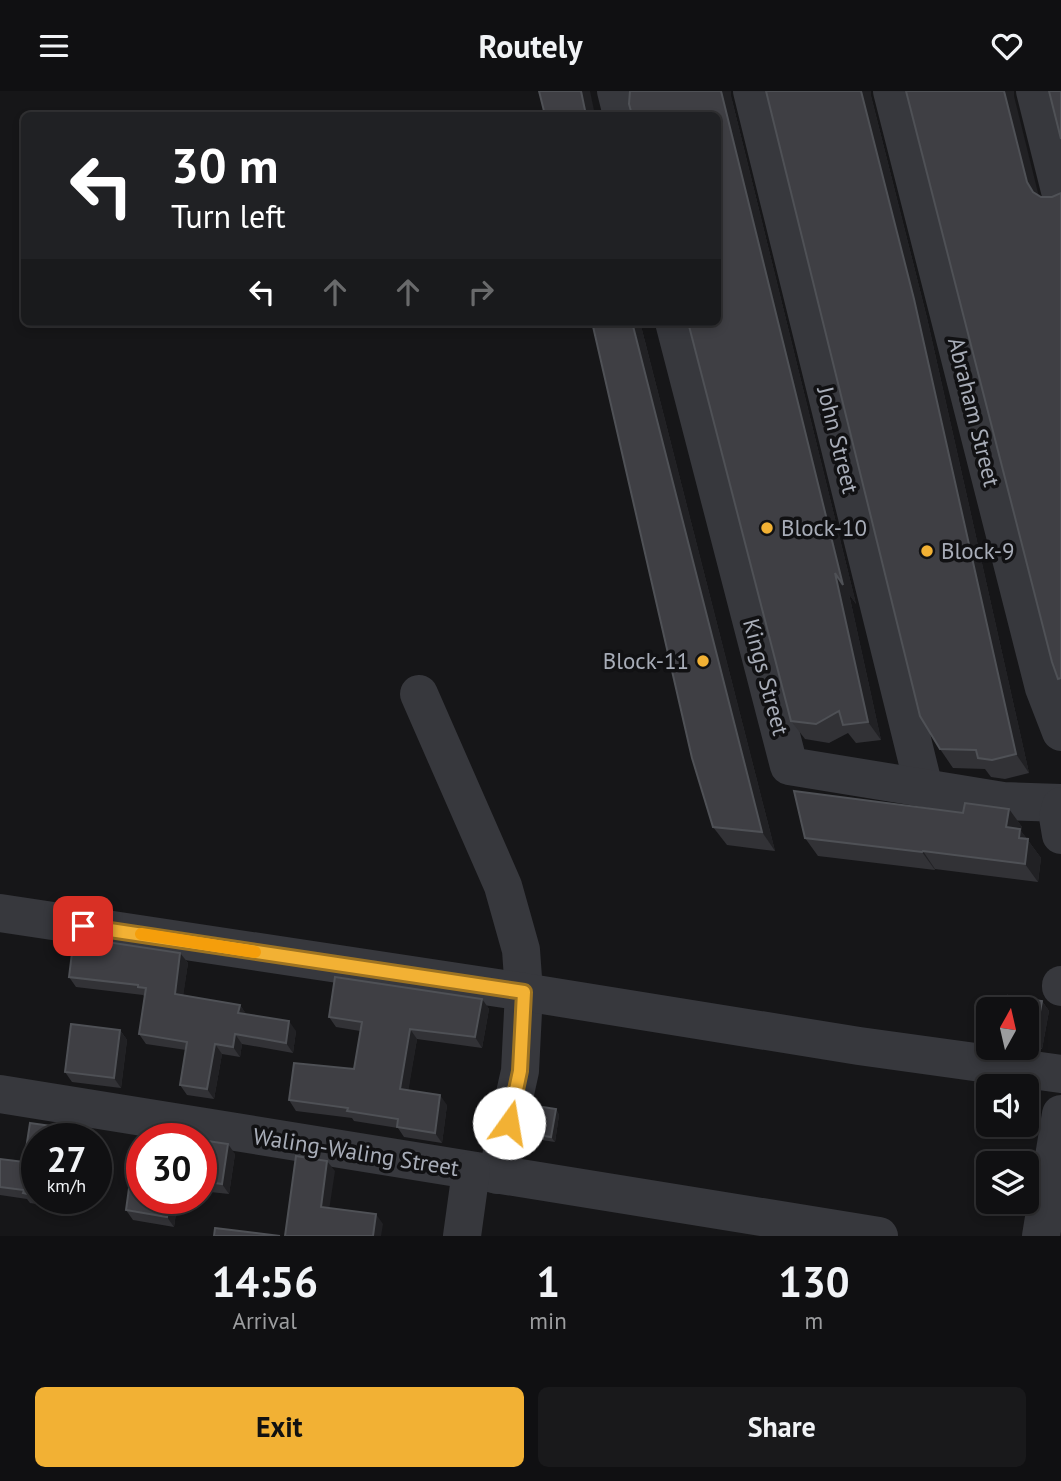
<!DOCTYPE html>
<style>
:root{--surface:#101012;--page:#19191b;--text:#f1f3f6;--muted:#9c9d9f;--line:#303032;--accent:#f2b134}
body{margin:0;font-family:"PT Sans",sans-serif;background:var(--page);color:var(--text);height:100vh;display:flex;flex-direction:column;font-size:26px;white-space:nowrap}
*{box-sizing:border-box;margin:0}
p{font-size:23px;color:var(--muted)}
.icon{flex:none;width:38px;height:38px;fill:none;stroke:currentColor;stroke-width:2;stroke-linecap:round;stroke-linejoin:round}
.map{position:relative;height:1145px;overflow:hidden}
.drawer{display:flex;flex-direction:column;background:var(--surface);flex:1}
.drawer>*{flex:none}
.guide{position:absolute;left:21px;top:21px;width:700px;height:214px;border-radius:10px;box-shadow:0 4px 10px #0003,0 0 0 2px var(--line);background:#202124;color:#fff;overflow:hidden}
.needle{width:46px;rotate:8deg}
.controls{position:absolute;left:976px;top:906px;display:grid;gap:14px}
.controls a{display:grid;place-items:center;width:63px;height:63px;border-radius:10px;background:var(--surface);box-shadow:0 4px 10px #0003,0 0 0 2px var(--line);font-size:35px}
.speed{position:absolute;left:21px;top:1032px;display:flex;gap:14px;font-size:35px;font-weight:700;text-align:center}
.speed>*{display:grid;place-content:center;width:91px;height:91px;border-radius:50%;background:var(--surface);box-shadow:0 4px 10px #0003,0 0 0 2px var(--line);line-height:1}
.speed small{font-size:18px;font-weight:400}
.speed .limit{border:10px solid #d22;background:#fff;color:#111}
.pin{position:absolute;display:grid;place-items:center;width:60px;height:60px;color:#fff;margin:-30px;border-radius:14px;box-shadow:0 4px 10px #0006}
.me{position:absolute;width:77px;margin:-38px;rotate:13deg;stroke-linejoin:round;filter:drop-shadow(0 0 5px #0008)}
.turn{display:flex;align-items:center;gap:24px;height:147px;padding:0 35px;font-size:32px}
.turn .icon{width:91px;height:91px;stroke-width:2.5}
.turn b{display:block;font-size:49px;line-height:60px}
.lanes{display:flex;align-items:center;height:66px;padding:0 35px;background:#0003;justify-content:center;gap:35px;direction:ltr}
.lanes .off{opacity:.35}
.eta{display:flex;justify-content:space-evenly;align-items:center;height:119px;text-align:center}
.eta b{font-size:42px;font-weight:700;line-height:49px}
.button{display:flex;gap:14px;margin-top:auto;padding:14px 35px}
.button a{flex:1;height:80px;border-radius:10px;background:var(--accent);color:#111;font-size:28px;font-weight:700;line-height:80px;text-align:center}
.button a+a{background:var(--page);color:var(--text)}
header{display:flex;justify-content:space-between;align-items:center;height:91px;padding:0 35px;background:var(--surface);font-size:32px;font-weight:700}
.map>svg:first-child{display:block}
</style>
<header><svg class="icon" aria-label="menu" viewBox="0 0 24 24"><path d="M4 6h16M4 12h16M4 18h16"/></svg>Routely<svg class="icon" aria-label="heart" viewBox="0 0 24 24"><path d="M12 20l-8-8c-3-5 5-10 8-4 3-6 11-1 8 4z"/></svg></header>
<div class="map">
<svg width="1061" height="1145" viewBox="0 0 1061 1145">
<rect width="100%" height="100%" fill="#161618"/>
<g fill="none" stroke-linecap="round" stroke-linejoin="round">
<g stroke="#37383d" stroke-width="38">
<path d="M616 0 622 24"/>
<path d="M752 0 924 697"/>
<path d="M892 0 1044 597 1061 641"/>
<path d="M1035 0 1061 104"/>
<path d="M674 231 789 675 1003 710 1061 712"/>
<path d="M419 603 503 795 521 859 524 901 520 980 497 1084"/>
<path d="M1061 715 1058 726 1061 744"/>
<path d="M0 822 524 901 859 955 1061 983"/>
<path d="M1061 894V896"/>
<path d="M0 1003 879 1145"/>
<path d="M462 1145 471 1080"/>
<path d="M1041 1145 1061 1023"/>
</g>
</g>
<g fill="#323236">
<path d="M766 0H871V5L927 227 1029 682 1005 688 991 686 985 678 953 677 940 658Z"/>
<path d="M731 5 856 513 849 503 881 649 856 652 848 642 829 652 805 648 791 630Z"/>
<path d="M592 231H640L775 760 727 754 713 736Z"/>
<path d="M1009 718 1022 736 1021 740 1041 767 1038 791 935 778V779L818 765 805 747 963 722Z"/>
<path d="M180 862 188 872 183 904 240 914 246 923 296 940 293 962 242 953 240 966 222 963 214 1008 187 1004 180 994 186 959 146 953 139 943 145 906 143 904 76 896 69 886Z"/>
<path d="M482 908 489 918 482 957 417 948 408 999 447 1014 442 1052 404 1046 398 1037 354 1030 352 1027 296 1020 289 1009 354 978 360 940 336 936 329 926Z"/>
<path d="M1042 910 1049 920 1042 958 1027 956V919Z"/>
<path d="M120 939 127 949 121 997 72 991 65 981Z"/>
<path d="M556 1018 559 1024 555 1051 528 1047 524 1042Z"/>
<path d="M30 1032 73 1038 80 1048H37V1108H70L68 1118 30 1112 27 1108 0 1104V1068L24 1071Z"/>
<path d="M201 1049 235 1063 229 1103 201 1100Z"/>
<path d="M178 1108 174 1136 133 1129 126 1119Z"/>
</g>
<g fill="#212124">
<path d="M581 0H590L595 24H586Z"/>
<path d="M721 0H731V5L856 513 849 503 881 649 868 631Z"/>
<path d="M861 0H871V5L927 227 1029 682 1016 663Z"/>
<path d="M1004 0H1014V5L1040 110 1027 91Z"/>
<path d="M632 231H640L775 760 762 741Z"/>
<path d="M1009 718 1022 736 1021 740 1041 767 1038 791 1025 773 1006 736Z"/>
<path d="M923 760 935 778V779L922 761Z"/>
<path d="M180 862 188 872 182 913 175 903Z"/>
<path d="M482 908 489 918 482 957 475 946Z"/>
<path d="M1042 910 1049 920 1042 958 1035 948Z"/>
<path d="M240 914 247 924 238 922Z"/>
<path d="M289 930 296 940 293 962 286 952Z"/>
<path d="M410 938 417 948 407 1008 400 998Z"/>
<path d="M120 939 127 949 121 997 114 987Z"/>
<path d="M235 943 242 953 240 966 233 956Z"/>
<path d="M215 953 222 963 214 1008 207 998Z"/>
<path d="M440 1004 447 1014 442 1052 435 1042Z"/>
<path d="M556 1018 559 1024 555 1051 551 1046Z"/>
<path d="M73 1038 80 1048H72Z"/>
<path d="M228 1053 235 1063 229 1103 222 1093Z"/>
<path d="M327 1070 335 1080 328 1126 321 1116Z"/>
<path d="M61 1108H70L68 1118 61 1109Z"/>
<path d="M169 1108H178L174 1136 167 1126Z"/>
<path d="M376 1123 383 1133 381 1145H373Z"/>
</g>
<g fill="#3f3f44" stroke="#4f5156" stroke-width="2">
<path d="M539 0H581L586 24H545Z"/>
<path d="M630 0H721L843 494 835 482 868 631 843 634 839 620 816 633 791 630 688 231H718V24H632L629 13Z"/>
<path d="M766 0H861L914 208 1016 663 992 669 978 667 976 659 940 658 920 625Z"/>
<path d="M906 0H1004L1027 91 1033 101 1041 106H1052L1061 102V587L1058 588 1052 571Z"/>
<path d="M1049 0H1061V48Z"/>
<path d="M592 231H632L762 741 713 736 692 667Z"/>
<path d="M794 700 963 722 965 712 1009 718 1006 736 1020 738 1019 747 1028 748 1025 773 923 760 922 761 805 747Z"/>
<path d="M74 846 180 862 175 903 240 914 238 922 289 930 286 952 235 943 233 956 215 953 207 998 180 994 187 951 139 943 146 897 138 896V894L69 886Z"/>
<path d="M335 886 482 908 475 946 410 938 400 998 440 1004 435 1042 397 1036 398 1028 347 1020 348 1017 289 1009 294 972 354 978 362 931 329 926Z"/>
<path d="M1008 905 1042 910 1035 948 1027 947V919H1005Z"/>
<path d="M71 933 120 939 114 987 65 981Z"/>
<path d="M530 1014 556 1018 551 1046 524 1042Z"/>
<path d="M30 1032 73 1038 72 1048H37V1105L23 1102 24 1099 0 1096V1068L24 1071Z"/>
<path d="M182 1046 198 1048H182Z"/>
<path d="M201 1049 228 1053 222 1093 201 1090Z"/>
<path d="M296 1065 327 1070 321 1116 376 1123 373 1145H285Z"/>
<path d="M131 1083 142 1085V1108H169L167 1126 126 1119Z"/>
<path d="M215 1137 280 1145H214Z"/>
</g>
<g fill="none" stroke-linecap="round" stroke-linejoin="round">
<g stroke="#9d7322" stroke-width="18">
<path id="route" d="M83 835 524 901 520 980 509 1032"/>
</g>
<use href="#route" stroke="#f2b134" stroke-width="12"/>
<path stroke="#f59e0b" stroke-width="12" d="M141 843 255 861"/>
</g>
<g fill="#f2b134" stroke="#111113" stroke-width="2.5">
<circle cx="767" cy="437" r="7"/>
<circle cx="927" cy="460" r="7"/>
<circle cx="703" cy="570" r="7"/>
</g>
<g text-anchor="middle" stroke-width="7" stroke-linejoin="round" paint-order="stroke">
<g font-size="23" fill="#a8adb8" stroke="#111113">
<text transform="translate(974 321) rotate(76)" y="8">Abraham Street</text>
<text transform="translate(838 349) rotate(76)" y="8">John Street</text>
<text transform="translate(766 586) rotate(75)" y="8">Kings Street</text>
<text transform="translate(356 1061) rotate(9)" y="8">Waling-Waling Street</text>
</g>
<g font-size="23" fill="#a8adb8" stroke="#111113" text-anchor="start">
<text x="781" y="445">Block-10</text>
<text x="941" y="468">Block-9</text>
<text x="689" y="578" text-anchor="end">Block-11</text>
</g>
</g>
</svg>
<div class="controls">
<a><svg class="needle" viewBox="-14 -14 28 28"><path d="M0-13l5 13h-10z" fill="#e53935"/><path d="M0 13l5-13h-10z" fill="#9c9d9f"/></svg></a>
<a><svg class="icon" aria-label="sound" viewBox="0 0 24 24"><path d="M4 9h4l5-4v14l-5-4H4zM17 9q2 3 0 6"/></svg></a>
<a><svg class="icon" aria-label="layers" viewBox="0 0 24 24"><path d="M12 4l9 5-9 5-9-5zM3 14l9 5 9-5"/></svg></a>
</div>
<div class="speed"><div>27<small>km/h</small></div><div class="limit">30</div></div>
<div class="pin" style="left:83px;top:835px;background:#d93025"><svg class="icon" aria-label="arrive" viewBox="0 0 24 24"><path d="M6 21V4h12l-3 4 3 4H6"/></svg></div>
<svg class="me" style="left:509px;top:1032px" viewBox="-20 -20 40 40"><circle r="19" fill="#fff"/><path d="M0-13L10 11 0 6-10 11z" fill="#f2b134"/></svg>
<div class="guide">
<div class="turn"><svg class="icon" aria-label="left" viewBox="0 0 24 24"><path d="M17 20v-9H6M10 6l-5 5 5 5"/></svg><div><b>30 m</b>Turn left</div></div>
<div class="lanes"><svg class="icon" aria-label="left" viewBox="0 0 24 24"><path d="M17 20v-9H6M10 6l-5 5 5 5"/></svg><svg class="icon off" aria-label="ahead" viewBox="0 0 24 24"><path d="M12 20V5M6 11l6-6 6 6"/></svg><svg class="icon off" aria-label="ahead" viewBox="0 0 24 24"><path d="M12 20V5M6 11l6-6 6 6"/></svg><svg class="icon off" aria-label="right" viewBox="0 0 24 24"><path d="M7 20v-9h11M14 6l5 5-5 5"/></svg></div>
</div>
</div>
<section class="drawer">
<div class="eta">
<div><b>14:56</b><p>Arrival</p></div>
<div><b>1</b><p>min</p></div>
<div><b>130</b><p>m</p></div>
</div>
<div class="button"><a>Exit</a><a>Share</a></div>
</section>
